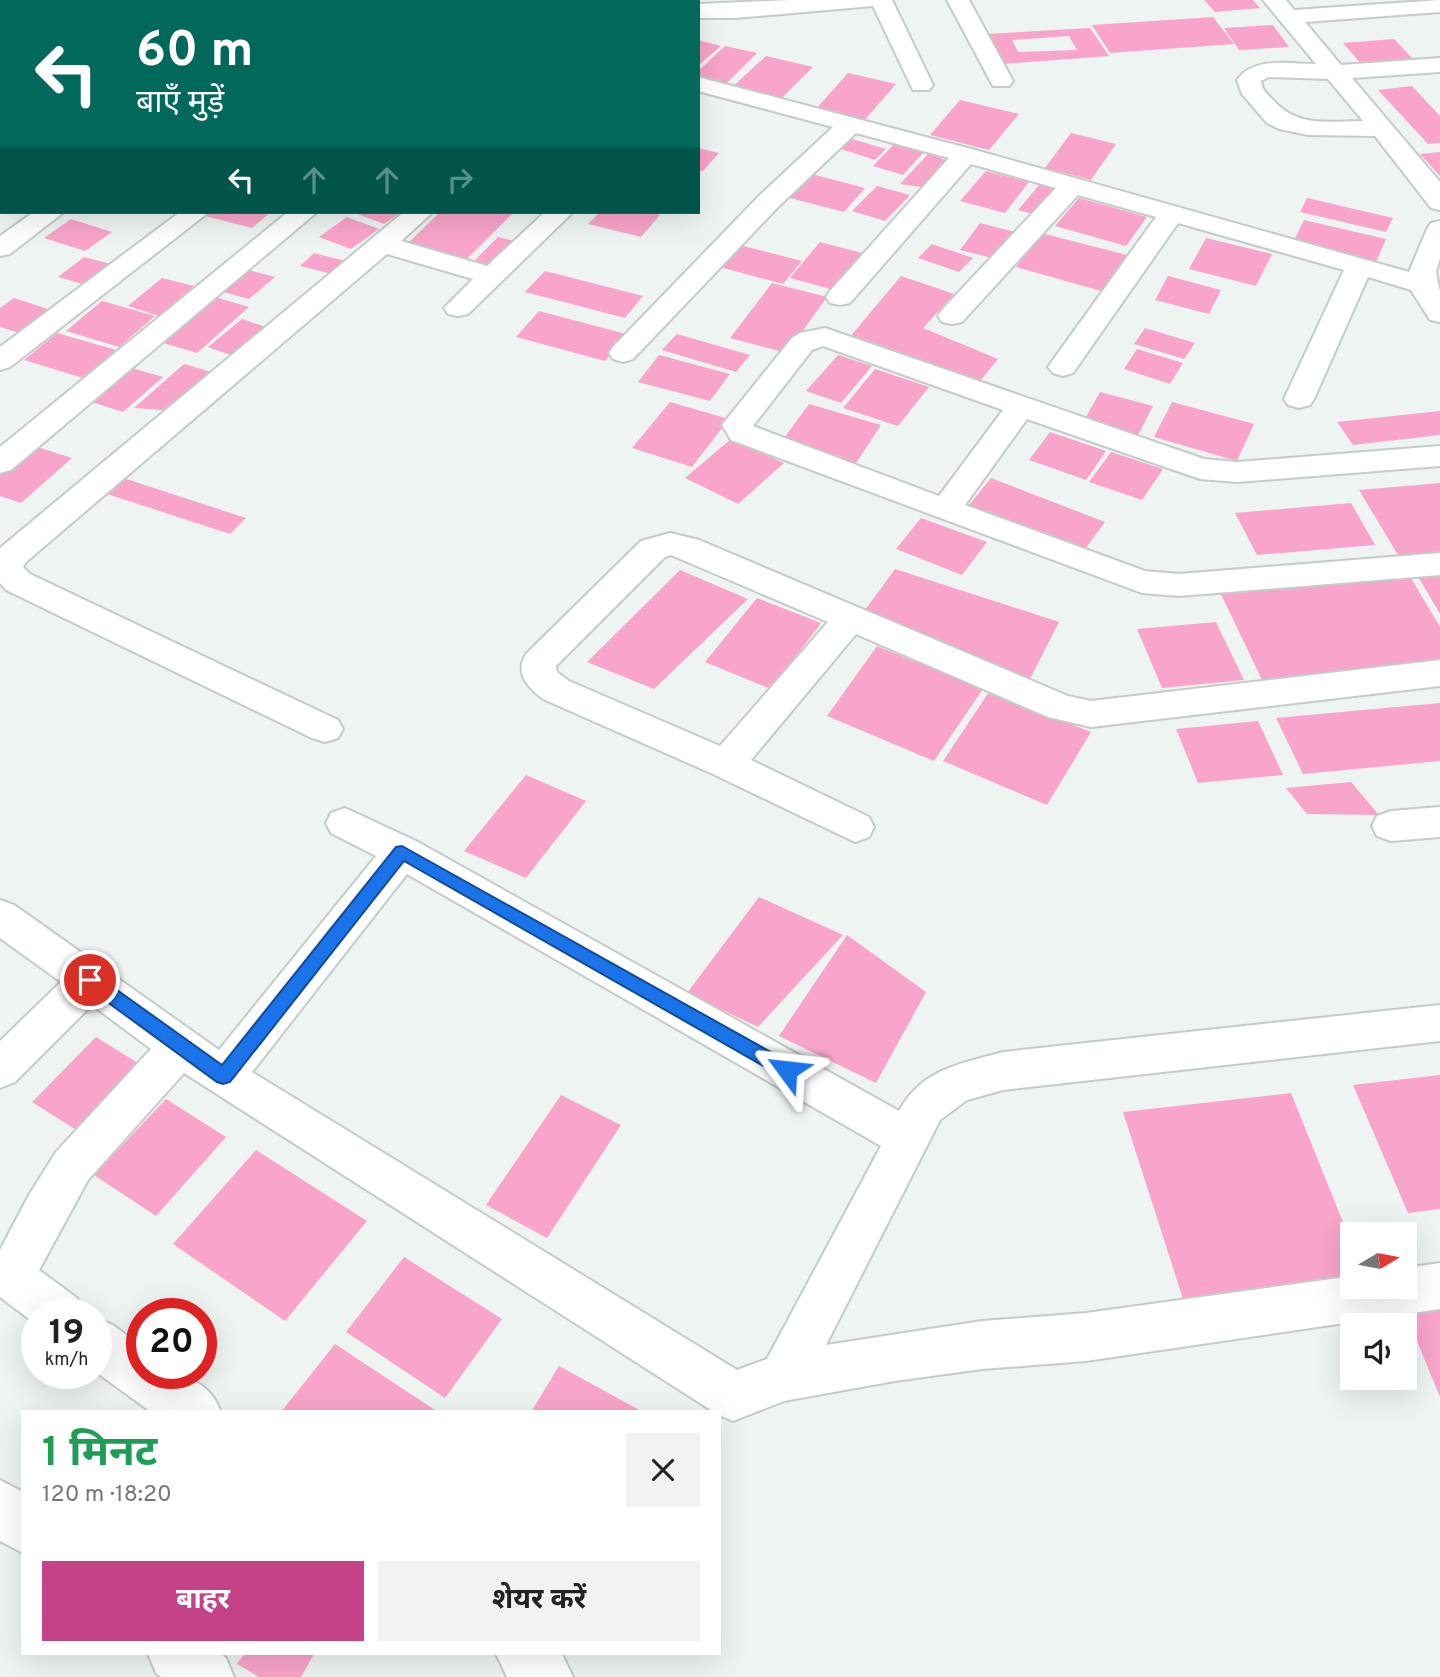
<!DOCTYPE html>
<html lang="hi">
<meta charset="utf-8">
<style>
:root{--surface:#fff;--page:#f2f2f2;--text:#222;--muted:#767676;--accent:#c64288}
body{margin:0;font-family:Overpass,"Noto Sans Devanagari",sans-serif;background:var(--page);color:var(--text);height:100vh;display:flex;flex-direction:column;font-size:26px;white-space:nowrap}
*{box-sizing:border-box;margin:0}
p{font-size:23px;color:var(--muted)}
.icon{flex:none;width:38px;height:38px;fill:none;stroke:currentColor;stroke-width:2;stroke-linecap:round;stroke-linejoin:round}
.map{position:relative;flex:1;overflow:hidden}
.side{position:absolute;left:21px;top:1410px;width:700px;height:245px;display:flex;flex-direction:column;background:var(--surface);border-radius:0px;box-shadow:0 7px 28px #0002}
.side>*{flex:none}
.banner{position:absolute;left:0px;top:0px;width:700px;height:214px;box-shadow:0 7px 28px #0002;background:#00695c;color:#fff;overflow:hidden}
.needle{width:46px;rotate:80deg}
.tools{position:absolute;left:1340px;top:1222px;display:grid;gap:14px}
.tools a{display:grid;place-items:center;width:77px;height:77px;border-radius:0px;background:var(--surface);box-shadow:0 7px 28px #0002;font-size:35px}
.speed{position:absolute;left:21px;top:1298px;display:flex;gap:14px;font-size:35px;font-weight:700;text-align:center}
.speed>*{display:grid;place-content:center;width:91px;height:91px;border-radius:50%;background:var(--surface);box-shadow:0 7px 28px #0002;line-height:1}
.speed small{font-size:18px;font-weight:400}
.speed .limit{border:10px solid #d22;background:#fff;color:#111}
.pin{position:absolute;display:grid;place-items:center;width:60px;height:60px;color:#fff;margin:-30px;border:4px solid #fff;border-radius:50%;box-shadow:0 2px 7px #0007}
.me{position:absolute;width:77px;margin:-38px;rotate:300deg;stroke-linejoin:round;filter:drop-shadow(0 0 5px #0008)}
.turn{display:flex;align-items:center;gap:24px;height:147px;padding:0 21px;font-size:32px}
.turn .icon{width:91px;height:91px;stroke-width:2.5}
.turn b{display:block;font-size:49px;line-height:60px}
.lanes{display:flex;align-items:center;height:66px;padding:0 21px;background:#0003;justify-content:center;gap:35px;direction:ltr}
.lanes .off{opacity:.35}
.round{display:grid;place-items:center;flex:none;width:74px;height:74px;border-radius:0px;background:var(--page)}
.head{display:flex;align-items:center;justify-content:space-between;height:119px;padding:0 21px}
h1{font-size:42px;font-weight:700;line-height:52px;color:#1e9e55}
.primary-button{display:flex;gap:14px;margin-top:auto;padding:14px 21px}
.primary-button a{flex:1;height:80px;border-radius:0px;background:var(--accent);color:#fff;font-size:28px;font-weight:700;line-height:80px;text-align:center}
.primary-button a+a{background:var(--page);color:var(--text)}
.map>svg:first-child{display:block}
</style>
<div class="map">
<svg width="1440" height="1677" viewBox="0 0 1440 1677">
<rect width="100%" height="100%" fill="#edf4f2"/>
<g fill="#f9a4ca" fill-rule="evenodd">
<path d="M1204 0H1253L1260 8 1215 12Z"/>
<path d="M1213 17 1234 44 1110 53 1092 25Z"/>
<path d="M1273 25 1289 47 1239 50 1224 28Z"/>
<path d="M1090 28 1109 56 1002 64 987 34ZM1069 36 1077 50 1018 52 1012 40Z"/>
<path d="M1394 39 1414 60 1362 65 1343 43Z"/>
<path d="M698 40 721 46 698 66Z"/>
<path d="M725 46 757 53 725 85 698 79V71Z"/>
<path d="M766 56 813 67 778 102 729 90Z"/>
<path d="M848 73 896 84 863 122 815 110Z"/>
<path d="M1412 86 1440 116V143L1428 144 1378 90Z"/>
<path d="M960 100 1019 114 989 150 930 135Z"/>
<path d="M1071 133 1116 144 1091 180 1045 168Z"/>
<path d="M852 139 886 149 875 160 841 149Z"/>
<path d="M895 143 925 151 903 175 873 166Z"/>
<path d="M698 148 719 153 703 171 698 170Z"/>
<path d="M1440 152V176L1420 154Z"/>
<path d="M929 153 947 161 928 188 900 184Z"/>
<path d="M986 171 1029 182 1005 213 960 201Z"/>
<path d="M808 173 865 188 844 212 786 197Z"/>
<path d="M1040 184 1057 191 1036 215 1018 210Z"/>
<path d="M877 186 910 195 885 221 852 211Z"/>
<path d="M1079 198 1147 217 1126 246 1055 226Z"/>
<path d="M1307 198 1393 218 1386 232 1300 212Z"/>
<path d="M210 212H271L252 228 205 216Z"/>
<path d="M352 212H401L384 224Z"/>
<path d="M440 212H514L467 259 407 244Z"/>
<path d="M600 212H649L660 215 641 237 588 224Z"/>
<path d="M347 217 379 229 351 249 319 237Z"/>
<path d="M71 219 112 232 85 251 44 238Z"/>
<path d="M1304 220 1386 239 1374 267 1291 247Z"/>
<path d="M980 223 1015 232 996 259 960 250Z"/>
<path d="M1041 233 1127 255 1101 291 1016 267Z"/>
<path d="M498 237 518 242 493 269 472 263Z"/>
<path d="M1206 238 1272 254 1256 286 1189 269Z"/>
<path d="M820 242 866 254 834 290 790 278Z"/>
<path d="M736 244 802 261 783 284 716 266Z"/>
<path d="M932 244 973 258 959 272 918 258Z"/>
<path d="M314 253 345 261 332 274 300 266Z"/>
<path d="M84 257 122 267 96 288 58 277Z"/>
<path d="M237 267 275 277 249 299 212 289Z"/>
<path d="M545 271 643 296 625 318 525 292Z"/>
<path d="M901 276 954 294 923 328 998 359 977 385 849 338Z"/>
<path d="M1168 276 1221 290 1209 314 1155 300Z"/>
<path d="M162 278 194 286 159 316 128 306Z"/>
<path d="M772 283 827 297 787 353 730 338Z"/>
<path d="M212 296 249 307 197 353 160 342Z"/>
<path d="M14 298 57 312 26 335 0 327V308Z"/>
<path d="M102 301 155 316 119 347 66 331Z"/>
<path d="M539 311 626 334 605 361 516 337Z"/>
<path d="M242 319 272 329 239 358 208 347Z"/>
<path d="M1145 328 1195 343 1184 359 1134 344Z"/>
<path d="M57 333 116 350 83 378 24 360Z"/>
<path d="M677 334 750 355 736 372 662 350Z"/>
<path d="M1137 349 1183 363 1170 384 1124 369Z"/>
<path d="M659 355 730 374 710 401 638 382Z"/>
<path d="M838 355 872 366 841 403 806 391Z"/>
<path d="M184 364 215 373 175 411 134 408Z"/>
<path d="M128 367 163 377 123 412 89 401Z"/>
<path d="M875 369 929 387 898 426 843 408Z"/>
<path d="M1100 392 1153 406 1135 441 1081 426Z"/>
<path d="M670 402 729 419 692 467 632 448Z"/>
<path d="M1172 402 1254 424 1237 461 1154 437Z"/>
<path d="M809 404 881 425 856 463 782 441Z"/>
<path d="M1440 411V435L1353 445 1337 422Z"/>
<path d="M1050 432 1106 451 1086 480 1029 460Z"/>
<path d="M731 439 784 463 738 504 685 478Z"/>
<path d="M21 442 72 458 21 503 0 496V460Z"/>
<path d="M1111 452 1163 469 1142 500 1089 482Z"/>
<path d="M114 475 246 518 230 534 98 491Z"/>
<path d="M991 478 1105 522 1085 549 969 505Z"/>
<path d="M1440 483V557L1401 560 1359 490Z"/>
<path d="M1351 503 1375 545 1257 555 1235 513Z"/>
<path d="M921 518 987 542 962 575 896 549Z"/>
<path d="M895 569 1059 622 1030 679 865 610Z"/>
<path d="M680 570 748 599 654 689 587 662Z"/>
<path d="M1440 571V614L1416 573Z"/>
<path d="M1408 573 1440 627V665L1263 682 1219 590Z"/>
<path d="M757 598 821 623 771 689 705 662Z"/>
<path d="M1216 622 1244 680 1162 688 1137 629Z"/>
<path d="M877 646 983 689 934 761 827 716Z"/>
<path d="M989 692 1091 732 1047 805 943 761Z"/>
<path d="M1440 703V761L1303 774 1276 718Z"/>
<path d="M1258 721 1283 775 1198 783 1176 729Z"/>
<path d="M526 775 586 801 526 878 464 851Z"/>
<path d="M1351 782 1379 815 1307 814 1286 788Z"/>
<path d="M759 897 843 935 758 1027 687 993Z"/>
<path d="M847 935 926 992 876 1083 779 1036Z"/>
<path d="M96 1037 141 1065 78 1131 32 1102Z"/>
<path d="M1440 1075V1209L1408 1213 1353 1085Z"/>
<path d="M1291 1093 1353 1247V1277L1183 1299 1123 1112Z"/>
<path d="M561 1095 621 1125 547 1238 486 1205Z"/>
<path d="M166 1099 226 1137 156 1216 94 1175Z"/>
<path d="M256 1150 367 1221 285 1321 173 1244Z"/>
<path d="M404 1257 502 1319 445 1398 346 1332Z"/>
<path d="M1440 1302V1397L1403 1307Z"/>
<path d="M335 1344 438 1412H281Z"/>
<path d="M559 1366 643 1412H531Z"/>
<path d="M244 1654H314L301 1677H259L237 1664Z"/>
</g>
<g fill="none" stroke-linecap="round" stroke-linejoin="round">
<g stroke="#c4cbc9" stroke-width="4">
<g id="minor">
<path d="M106 0H129L105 2Z"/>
<path d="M255 0H279L254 2Z"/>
<path d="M338 0H362L337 2Z"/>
<path d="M436 0H465L466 2H437Z"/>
<path d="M551 0H573L550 2Z"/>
<path d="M603 0H634L635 2H604Z"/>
<path d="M789 0H892L933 85 929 90H913L873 6 735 18H698V4Z"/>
<path d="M947 0H969L1013 81 1009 86H993Z"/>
<path d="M1263 0H1286L1294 10 1440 0V12L1305 22 1341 65 1440 58V72L1352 78 1440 182V210L1431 208 1375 136 1308 135 1279 129 1267 123 1242 94 1237 80C1254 56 1290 64 1316 64ZM1269 77 1328 79 1363 121C1328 121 1298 128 1273 100 1267 94 1262 90 1261 81Z"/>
<path d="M0 64H2L0 79Z"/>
<path d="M698 77 975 150 1409 272 1427 229 1431 223 1440 221V258L1436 272 1440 292V322L1430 320 1411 290 1368 277 1314 399 1310 405 1299 408 1288 405 1284 399 1344 270 1178 223 1073 373 1063 376 1053 373 1048 367 1156 217 1078 195 962 322 952 324 942 322 938 316 942 310 1056 188 971 164 850 303 840 305 830 303 826 297 830 291 949 158 856 133 778 207 633 359 623 362 613 359 609 353 613 347 760 195 833 127 698 91Z"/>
<path d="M2 160V176L0 177V161Z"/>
<path d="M34 212H64L10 254 0 256V236Z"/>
<path d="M180 212H209L10 367 0 370V347Z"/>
<path d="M288 212H317L11 470 0 473V447Z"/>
<path d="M404 212H433L401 241 487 266 545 212H573L468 314 458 316 448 314 444 308 473 279 387 254 26 562 23 567 30 574 338 720 343 729 338 738 325 742 312 738 6 590 0 583V548Z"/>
<path d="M825 328 1204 459 1237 462 1440 446V466L1237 482 1200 479 1027 419 965 505 1145 571 1179 574 1440 553V575L1179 596 1142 593 731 440 722 425 792 338 800 333ZM823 346 1003 410 939 496 753 426 812 350Z"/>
<path d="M670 533 699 540 1068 696 1091 701 1440 660V686L1091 727 1048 717 856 634 751 760 869 817 874 827 869 837 855 842 713 774 543 699C528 687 514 674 526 654L641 541ZM671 555 828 622 720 746 569 681 557 672 556 666 665 557Z"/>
<path d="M1440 807V837L1391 841 1377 836 1372 826 1377 816 1391 811Z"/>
<path d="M345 808 416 841 899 1111C922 1069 960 1064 1003 1052L1440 1005V1041L1003 1090 967 1100 940 1120 826 1345 982 1321 1086 1313 1353 1276V1286H1405V1268L1440 1263V1309L1086 1361 982 1369 895 1381 784 1401 733 1421 719 1415V1412H714L184 1073 88 1180 39 1270 77 1298 84 1314H37V1325L0 1297V1250L29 1195 56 1152 151 1049 92 1005 15 1082 0 1088V1041L61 982 0 938V900L14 905 219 1050 376 856 331 833 326 823 331 813ZM407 874 881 1146 767 1359 737 1370 252 1072Z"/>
<path d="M96 1318 113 1325 142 1347V1374C177 1374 207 1375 221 1412H151L96 1372Z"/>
<path d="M0 1480 23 1492V1553L0 1541Z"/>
<path d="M148 1654H221L226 1658 234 1677H161L156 1673Z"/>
<path d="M496 1654H562L573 1677H507Z"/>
</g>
</g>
<use href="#minor" fill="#fff" fill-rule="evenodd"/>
</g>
<path fill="#1a73e8" stroke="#114b97" stroke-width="2" d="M402 846 794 1065 796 1070 794 1076 787 1078 781 1076 404 861 230 1082 223 1084 217 1082 84 985 82 980 84 975H96L222 1065 396 847Z"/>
</svg>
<div class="tools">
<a><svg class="needle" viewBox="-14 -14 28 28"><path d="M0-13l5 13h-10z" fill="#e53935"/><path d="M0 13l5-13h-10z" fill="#767676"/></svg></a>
<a><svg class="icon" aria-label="sound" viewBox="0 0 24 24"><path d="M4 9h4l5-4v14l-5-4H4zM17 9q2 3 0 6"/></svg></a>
</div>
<div class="speed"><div>19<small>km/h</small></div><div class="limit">20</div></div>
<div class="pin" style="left:90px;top:980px;background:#d93025"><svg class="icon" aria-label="arrive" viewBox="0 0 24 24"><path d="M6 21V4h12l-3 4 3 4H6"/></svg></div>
<svg class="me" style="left:787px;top:1070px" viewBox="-20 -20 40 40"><path d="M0-17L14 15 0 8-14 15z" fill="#1a73e8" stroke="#fff" stroke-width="4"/></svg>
<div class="banner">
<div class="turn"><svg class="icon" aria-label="left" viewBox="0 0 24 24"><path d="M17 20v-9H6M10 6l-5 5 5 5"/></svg><div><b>60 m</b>बाएँ मुड़ें</div></div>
<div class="lanes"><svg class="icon" aria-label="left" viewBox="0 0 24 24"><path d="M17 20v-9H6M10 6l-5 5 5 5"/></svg><svg class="icon off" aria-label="ahead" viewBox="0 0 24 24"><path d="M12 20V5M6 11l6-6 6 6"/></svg><svg class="icon off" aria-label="ahead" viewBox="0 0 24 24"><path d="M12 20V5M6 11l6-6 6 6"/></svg><svg class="icon off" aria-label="right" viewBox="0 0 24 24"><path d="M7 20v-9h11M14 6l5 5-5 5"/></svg></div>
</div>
<section class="side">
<div class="head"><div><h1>1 मिनट</h1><p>120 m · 18:20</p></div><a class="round"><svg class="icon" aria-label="close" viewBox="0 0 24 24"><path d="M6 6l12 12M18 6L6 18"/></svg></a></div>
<div class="primary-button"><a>बाहर</a><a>शेयर करें</a></div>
</section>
</div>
